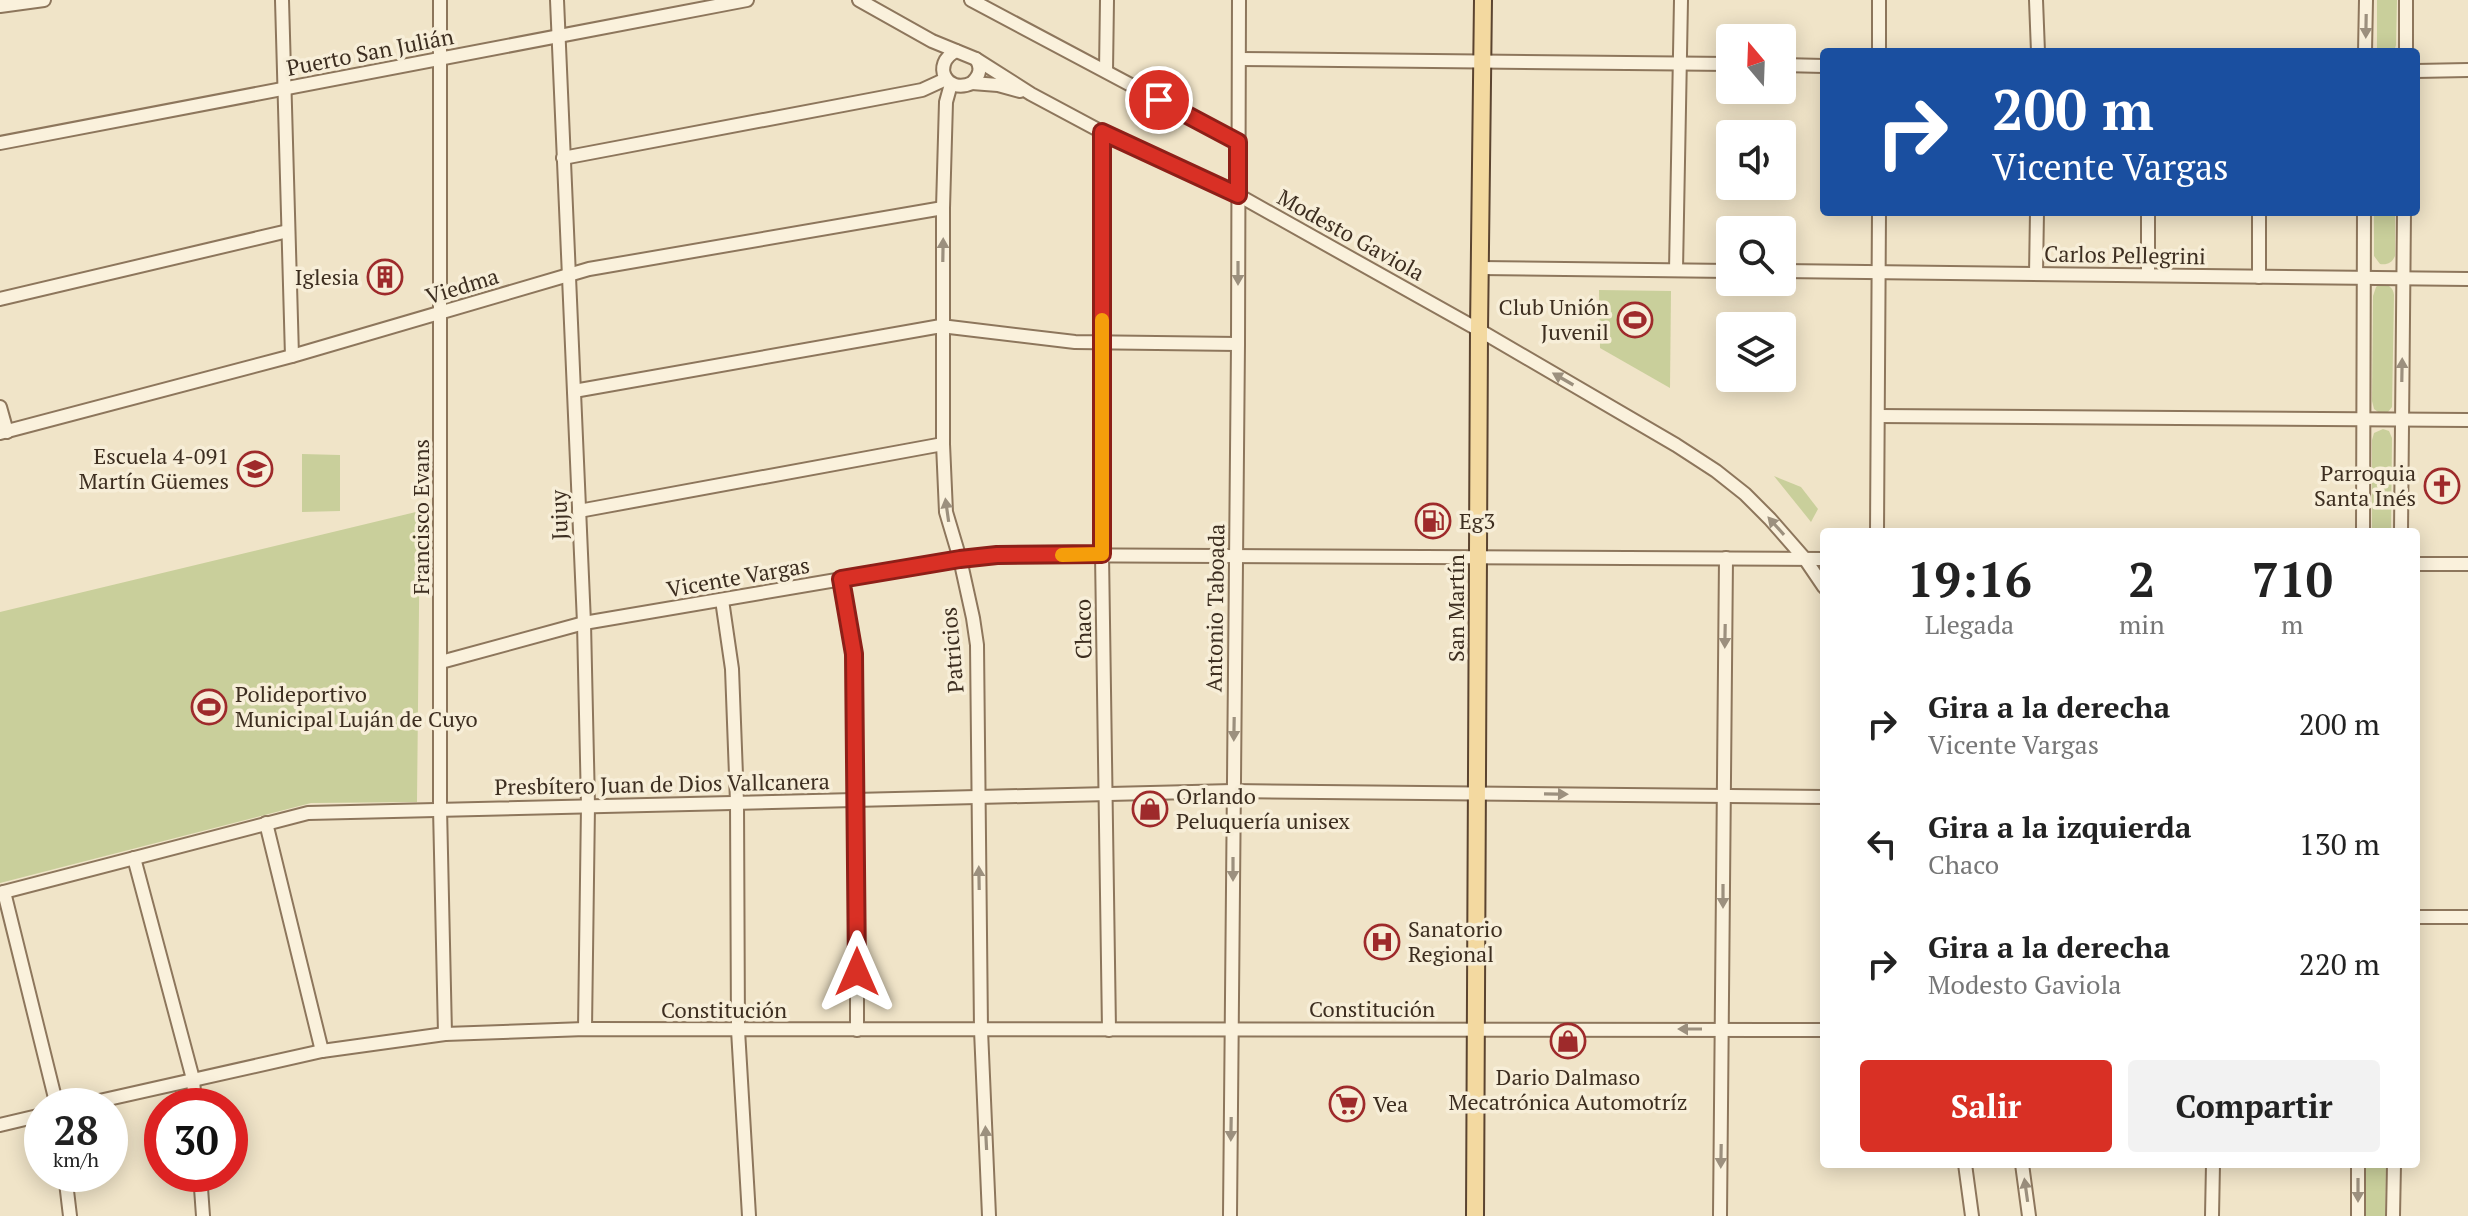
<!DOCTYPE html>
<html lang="es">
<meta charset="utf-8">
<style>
:root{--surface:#fff;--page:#f2f2f2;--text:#222;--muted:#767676;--accent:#d93025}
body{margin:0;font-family:"PT Serif",serif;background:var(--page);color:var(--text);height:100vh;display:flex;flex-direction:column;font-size:30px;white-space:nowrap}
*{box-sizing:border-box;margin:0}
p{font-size:26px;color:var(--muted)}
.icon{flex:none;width:44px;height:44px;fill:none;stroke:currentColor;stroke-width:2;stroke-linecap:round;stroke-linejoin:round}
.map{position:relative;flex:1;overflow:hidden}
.sheet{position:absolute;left:1820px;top:528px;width:600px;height:640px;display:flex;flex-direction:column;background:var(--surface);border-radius:8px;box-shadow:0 4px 20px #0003}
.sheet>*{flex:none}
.top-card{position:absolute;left:1820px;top:48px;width:600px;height:168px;border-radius:8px;box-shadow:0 4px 20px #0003;background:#1a4fa0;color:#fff;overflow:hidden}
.needle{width:52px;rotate:341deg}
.buttons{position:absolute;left:1716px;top:24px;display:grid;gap:16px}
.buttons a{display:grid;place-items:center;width:80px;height:80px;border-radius:8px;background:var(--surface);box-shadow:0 4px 20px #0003;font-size:40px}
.speed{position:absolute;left:24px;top:1088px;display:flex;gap:16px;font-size:40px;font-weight:700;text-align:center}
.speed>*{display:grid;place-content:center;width:104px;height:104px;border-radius:50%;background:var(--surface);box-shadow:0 4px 20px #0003;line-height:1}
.speed small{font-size:20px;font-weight:400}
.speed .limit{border:12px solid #d22;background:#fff;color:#111}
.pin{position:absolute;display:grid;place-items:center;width:68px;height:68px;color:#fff;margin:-34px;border:4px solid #fff;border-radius:50%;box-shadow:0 2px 8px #0007}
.me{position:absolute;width:88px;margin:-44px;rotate:0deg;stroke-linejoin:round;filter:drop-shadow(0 0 6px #0008)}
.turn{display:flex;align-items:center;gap:28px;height:168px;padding:0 40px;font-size:36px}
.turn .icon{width:104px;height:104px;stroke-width:2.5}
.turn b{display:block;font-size:56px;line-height:68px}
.eta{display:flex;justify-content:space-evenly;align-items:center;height:136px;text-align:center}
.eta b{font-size:48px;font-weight:700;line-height:56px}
.button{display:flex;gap:16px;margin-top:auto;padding:16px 40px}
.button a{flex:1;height:92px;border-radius:8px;background:var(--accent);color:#fff;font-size:32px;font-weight:700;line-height:92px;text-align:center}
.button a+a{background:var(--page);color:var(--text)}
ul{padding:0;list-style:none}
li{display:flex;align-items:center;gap:24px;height:120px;padding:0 40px}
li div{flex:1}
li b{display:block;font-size:30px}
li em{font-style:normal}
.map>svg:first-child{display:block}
</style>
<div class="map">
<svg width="2468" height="1216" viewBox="0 0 2468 1216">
<rect width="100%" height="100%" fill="#f0e4c8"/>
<g fill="#c9cf9b">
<path d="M2377 0H2397L2396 45 2394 52H2379L2377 49Z"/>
<path d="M2374 212H2395V256C2392 263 2387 265 2380 264L2374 256Z"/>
<path d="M2379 284C2387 283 2393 287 2394 295L2392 407 2388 412 2381 414 2374 409 2372 401 2373 296 2376 287Z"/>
<path d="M1599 290 1671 291 1670 388 1600 348Z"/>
<path d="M2383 429 2389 431 2392 438 2391 532H2372V440L2374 433Z"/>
<path d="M302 454 340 455V511L302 512Z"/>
<path d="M1774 476 1801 487 1818 509 1811 522Z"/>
<path d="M420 511 417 802 311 803 0 883V612Z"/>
<path d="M2366 1164H2386L2385 1216H2365Z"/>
</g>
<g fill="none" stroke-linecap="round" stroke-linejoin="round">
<g stroke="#8d765c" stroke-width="16">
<g id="minor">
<path d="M282 0 292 356"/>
<path d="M440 0V808L445 1034"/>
<path d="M557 0 584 623 588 805 585 1029"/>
<path d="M859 0 932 41 976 59 1031 94 1102 132 1238 195 1479 330 1676 445 1716 471 1745 494 1770 519 1805 559 1824 587"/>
<path d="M971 0 1238 142"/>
<path d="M1879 0V52"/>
<path d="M2036 0 2038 52"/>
<path d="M0 6 44 0"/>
<path d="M956 51C931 64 946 95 972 83 980 75 982 68 976 59"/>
<path d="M2365 52 2366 0"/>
<path d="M2406 52V0"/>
<path d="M1239 59 1730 64"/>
<path d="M1782 65 1824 66"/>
<path d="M1106 71 1107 0"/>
<path d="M2416 71 2468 70"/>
<path d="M972 83 998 85 1020 91"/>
<path d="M951 84 946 102 943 208V444L946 512 960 559 973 618 977 645 981 1030 989 1216"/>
<path d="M1102 132V554L1109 1030"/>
<path d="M0 143 747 0"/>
<path d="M563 158 922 90 946 79"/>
<path d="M1480 268 1730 271"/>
<path d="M1676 270 1681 0"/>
<path d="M1782 271 2468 279"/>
<path d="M2036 274 2037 212"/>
<path d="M2148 275V212"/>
<path d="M2259 277V212"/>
<path d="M0 299 288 231"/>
<path d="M574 391 941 326 1075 342 1238 344"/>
<path d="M0 407 7 432"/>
<path d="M1878 416 2468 420"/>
<path d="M0 433 292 356 589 269 943 208"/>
<path d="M579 511 943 444"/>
<path d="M1877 532 1879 212"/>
<path d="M2363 532 2364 212"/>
<path d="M2401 532 2404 212"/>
<path d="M2416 564H2468"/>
<path d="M841 579 854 654 857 800V1030"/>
<path d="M722 600 732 669 737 802 738 1030 749 1216"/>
<path d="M441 662 584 623 960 559 997 555 1824 559"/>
<path d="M266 823 322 1051"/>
<path d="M134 858 193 1079 195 1106"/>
<path d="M4 892 57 1106"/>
<path d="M0 893 308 813 1233 791 1824 797"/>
<path d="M2416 917H2468"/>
<path d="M77 1106 322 1051 445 1034 585 1029 1824 1030"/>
<path d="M0 1125 42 1115"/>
<path d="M1965 1164 1972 1216"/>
<path d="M2022 1164 2029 1216"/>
<path d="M65 1174 70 1216"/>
<path d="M200 1174 203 1216"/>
<path d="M1230 1216 1238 344 1239 0"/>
<path d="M1720 1216 1726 558"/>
<path d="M2212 1216 2213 1164"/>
<path d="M2358 1216V1164"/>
<path d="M2393 1216 2394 1164"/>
</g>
</g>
<g stroke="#5b4430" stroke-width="20">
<path id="major" d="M1475 1216 1479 330 1483 0"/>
</g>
<use href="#minor" stroke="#faf1dc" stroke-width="12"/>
<use href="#major" stroke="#f3d9a0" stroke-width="16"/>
</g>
<defs><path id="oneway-solid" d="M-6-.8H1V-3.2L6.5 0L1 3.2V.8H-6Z" transform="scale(2)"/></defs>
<g fill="#9c907e">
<use href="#oneway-solid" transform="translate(2366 26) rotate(91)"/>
<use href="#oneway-solid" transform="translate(943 250) rotate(-89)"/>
<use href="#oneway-solid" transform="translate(1238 273) rotate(90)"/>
<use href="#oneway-solid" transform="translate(2402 370) rotate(-89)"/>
<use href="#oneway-solid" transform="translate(1563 379) rotate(-150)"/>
<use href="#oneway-solid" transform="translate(947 510) rotate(-98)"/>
<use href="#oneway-solid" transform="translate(1776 526) rotate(-132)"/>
<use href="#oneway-solid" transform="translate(1725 636) rotate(91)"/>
<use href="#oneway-solid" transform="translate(1234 729) rotate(91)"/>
<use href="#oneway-solid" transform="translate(1556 794) rotate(1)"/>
<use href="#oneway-solid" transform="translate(1233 869) rotate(90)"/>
<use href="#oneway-solid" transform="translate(979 878) rotate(-91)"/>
<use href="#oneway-solid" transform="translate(1723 896) rotate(90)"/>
<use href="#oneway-solid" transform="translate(1690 1029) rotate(-180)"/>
<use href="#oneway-solid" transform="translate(1231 1129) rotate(91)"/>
<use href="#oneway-solid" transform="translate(986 1138) rotate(-93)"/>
<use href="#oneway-solid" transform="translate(1721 1156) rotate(91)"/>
<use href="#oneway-solid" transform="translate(2026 1190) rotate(-98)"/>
<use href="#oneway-solid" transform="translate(2358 1190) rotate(90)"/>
</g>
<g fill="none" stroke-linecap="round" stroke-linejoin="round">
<g stroke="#8d1f18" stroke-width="20">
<path id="route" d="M857 972 854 654 841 579 960 559 997 555 1102 554V132L1238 195V142L1159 100"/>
</g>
<use href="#route" stroke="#d93025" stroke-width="14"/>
<path stroke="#f59e0b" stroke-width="14" d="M1062 555 1102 554V320"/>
</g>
<defs>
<g id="building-ring" transform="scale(1.8)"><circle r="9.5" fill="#f7eed8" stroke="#9e2a2b" stroke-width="1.5"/><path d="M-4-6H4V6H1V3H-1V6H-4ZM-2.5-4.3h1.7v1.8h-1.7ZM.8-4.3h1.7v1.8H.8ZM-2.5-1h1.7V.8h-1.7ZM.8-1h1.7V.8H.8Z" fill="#9e2a2b"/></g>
<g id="stadium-ring" transform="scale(1.8)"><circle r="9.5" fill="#f7eed8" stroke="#9e2a2b" stroke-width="1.5"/><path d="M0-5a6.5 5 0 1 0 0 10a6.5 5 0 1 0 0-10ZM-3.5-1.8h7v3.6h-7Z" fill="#9e2a2b"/></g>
<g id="school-ring" transform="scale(1.8)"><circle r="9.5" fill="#f7eed8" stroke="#9e2a2b" stroke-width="1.5"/><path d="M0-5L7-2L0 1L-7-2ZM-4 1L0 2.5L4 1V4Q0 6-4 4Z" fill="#9e2a2b"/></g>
<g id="church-ring" transform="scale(1.8)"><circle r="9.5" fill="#f7eed8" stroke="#9e2a2b" stroke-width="1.5"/><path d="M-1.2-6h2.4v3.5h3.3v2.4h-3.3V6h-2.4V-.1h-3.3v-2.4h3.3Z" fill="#9e2a2b"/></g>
<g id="fuel-ring" transform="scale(1.8)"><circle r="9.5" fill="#f7eed8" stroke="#9e2a2b" stroke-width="1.5"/><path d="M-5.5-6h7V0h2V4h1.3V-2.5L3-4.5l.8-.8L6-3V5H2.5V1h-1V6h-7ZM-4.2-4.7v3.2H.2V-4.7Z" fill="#9e2a2b"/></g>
<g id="shop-ring" transform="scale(1.8)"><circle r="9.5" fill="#f7eed8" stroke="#9e2a2b" stroke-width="1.5"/><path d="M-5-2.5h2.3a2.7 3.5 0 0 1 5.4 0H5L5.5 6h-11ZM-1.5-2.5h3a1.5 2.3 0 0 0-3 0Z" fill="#9e2a2b"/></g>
<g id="hospital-ring" transform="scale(1.8)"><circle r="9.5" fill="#f7eed8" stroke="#9e2a2b" stroke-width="1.5"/><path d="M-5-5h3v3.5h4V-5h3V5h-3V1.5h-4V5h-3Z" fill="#9e2a2b"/></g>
<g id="supermarket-ring" transform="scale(1.8)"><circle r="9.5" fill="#f7eed8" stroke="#9e2a2b" stroke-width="1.5"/><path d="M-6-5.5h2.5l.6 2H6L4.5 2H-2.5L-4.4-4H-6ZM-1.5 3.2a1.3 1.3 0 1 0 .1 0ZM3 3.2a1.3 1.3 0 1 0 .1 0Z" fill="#9e2a2b"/></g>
</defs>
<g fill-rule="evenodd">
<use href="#building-ring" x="385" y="277"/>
<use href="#stadium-ring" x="1635" y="320"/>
<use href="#school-ring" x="255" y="469"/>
<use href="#church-ring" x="2442" y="486"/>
<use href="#fuel-ring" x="1433" y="521"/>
<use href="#stadium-ring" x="209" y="707"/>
<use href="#shop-ring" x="1150" y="809"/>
<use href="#hospital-ring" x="1382" y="942"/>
<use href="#shop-ring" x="1568" y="1041"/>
<use href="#supermarket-ring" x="1347" y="1104"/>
</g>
<g text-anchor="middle" stroke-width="7" stroke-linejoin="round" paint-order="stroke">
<g font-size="22" fill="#3d2e20" stroke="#f7eed8">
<text transform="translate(370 52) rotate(-11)" y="8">Puerto San Julián</text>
<text transform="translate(1351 235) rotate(29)" y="8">Modesto Gaviola</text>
<text transform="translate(2125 255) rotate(1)" y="8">Carlos Pellegrini</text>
<text transform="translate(462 286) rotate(-17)" y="8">Viedma</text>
<text transform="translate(559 515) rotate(-92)" y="8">Jujuy</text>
<text transform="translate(421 517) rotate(-90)" y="8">Francisco Evans</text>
<text transform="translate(738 577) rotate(-10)" y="8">Vicente Vargas</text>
<text transform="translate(1215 608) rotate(-89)" y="8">Antonio Taboada</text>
<text transform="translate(1456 608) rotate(-90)" y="8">San Martín</text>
<text transform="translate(1083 629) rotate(-91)" y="8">Chaco</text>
<text transform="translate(952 650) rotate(-95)" y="8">Patricios</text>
<text transform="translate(662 784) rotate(-1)" y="8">Presbítero Juan de Dios Vallcanera</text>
<text x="1372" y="1017">Constitución</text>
<text x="724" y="1018">Constitución</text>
</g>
<g font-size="22" fill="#3d2e20" stroke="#f7eed8" text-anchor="start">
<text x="359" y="285" text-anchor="end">Iglesia</text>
<text x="1609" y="315" text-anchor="end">Club Unión<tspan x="1609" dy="25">Juvenil</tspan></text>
<text x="229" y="464" text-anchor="end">Escuela 4-091<tspan x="229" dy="25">Martín Güemes</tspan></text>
<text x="2416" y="481" text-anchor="end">Parroquia<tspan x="2416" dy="25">Santa Inés</tspan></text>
<text x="1459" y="529">Eg3</text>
<text x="235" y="702">Polideportivo<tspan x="235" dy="25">Municipal Luján de Cuyo</tspan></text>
<text x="1176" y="804">Orlando<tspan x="1176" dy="25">Peluquería unisex</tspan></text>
<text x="1408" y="937">Sanatorio<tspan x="1408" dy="25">Regional</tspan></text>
<text x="1568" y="1085" text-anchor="middle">Dario Dalmaso<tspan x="1568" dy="25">Mecatrónica Automotríz</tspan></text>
<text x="1373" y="1112">Vea</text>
</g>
</g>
</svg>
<div class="buttons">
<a><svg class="needle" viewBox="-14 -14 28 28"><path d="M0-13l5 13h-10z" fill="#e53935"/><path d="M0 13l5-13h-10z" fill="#767676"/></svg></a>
<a><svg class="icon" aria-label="sound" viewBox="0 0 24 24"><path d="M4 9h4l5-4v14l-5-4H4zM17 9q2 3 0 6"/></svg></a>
<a><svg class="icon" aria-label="search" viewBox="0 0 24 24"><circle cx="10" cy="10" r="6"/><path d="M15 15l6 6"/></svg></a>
<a><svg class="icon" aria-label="layers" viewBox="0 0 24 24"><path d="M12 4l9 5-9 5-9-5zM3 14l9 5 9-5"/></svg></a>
</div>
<div class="speed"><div>28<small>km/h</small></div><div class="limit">30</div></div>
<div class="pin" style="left:1159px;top:100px;background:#d93025"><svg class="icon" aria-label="arrive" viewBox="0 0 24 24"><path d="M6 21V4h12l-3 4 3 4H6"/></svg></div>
<svg class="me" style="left:857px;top:972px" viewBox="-20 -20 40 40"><path d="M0-17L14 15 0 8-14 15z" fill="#d93025" stroke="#fff" stroke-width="4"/></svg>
<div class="top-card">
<div class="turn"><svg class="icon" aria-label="right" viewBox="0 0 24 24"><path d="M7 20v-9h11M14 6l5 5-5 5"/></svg><div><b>200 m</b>Vicente Vargas</div></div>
</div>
<section class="sheet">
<div class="eta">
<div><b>19:16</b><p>Llegada</p></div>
<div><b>2</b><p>min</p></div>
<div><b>710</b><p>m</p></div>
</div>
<ul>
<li><svg class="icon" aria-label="right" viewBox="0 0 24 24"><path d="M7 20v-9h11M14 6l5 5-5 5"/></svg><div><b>Gira a la derecha</b><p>Vicente Vargas</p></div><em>200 m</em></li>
<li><svg class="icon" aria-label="left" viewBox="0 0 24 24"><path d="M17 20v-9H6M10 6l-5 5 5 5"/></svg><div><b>Gira a la izquierda</b><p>Chaco</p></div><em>130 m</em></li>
<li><svg class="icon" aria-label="right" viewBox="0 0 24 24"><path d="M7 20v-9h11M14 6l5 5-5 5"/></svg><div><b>Gira a la derecha</b><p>Modesto Gaviola</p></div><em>220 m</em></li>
</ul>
<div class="button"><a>Salir</a><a>Compartir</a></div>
</section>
</div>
